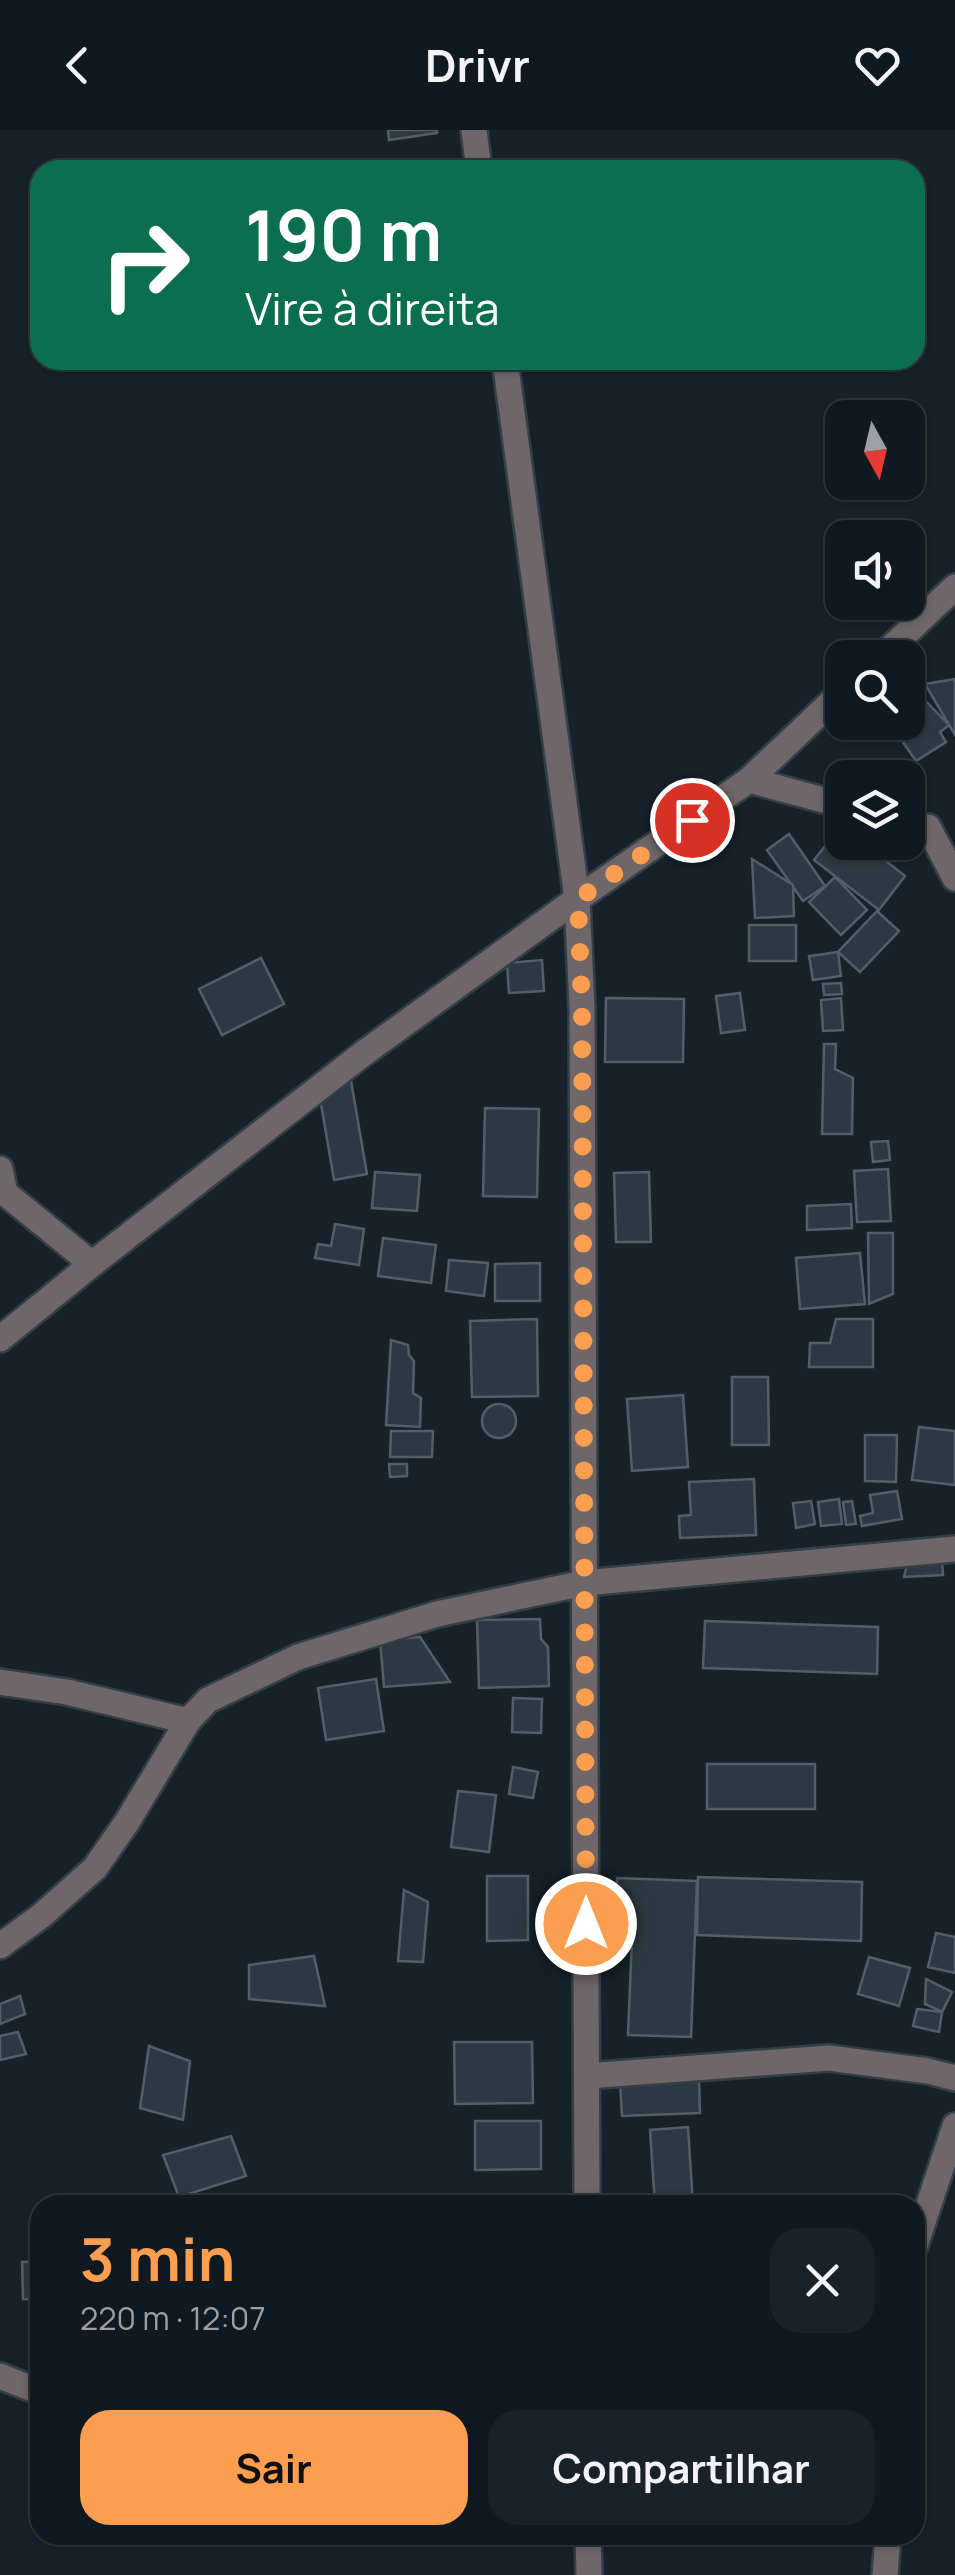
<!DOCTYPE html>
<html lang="pt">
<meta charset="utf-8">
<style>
:root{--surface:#10191f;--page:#192228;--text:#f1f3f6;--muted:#9ca0a4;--line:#30383d;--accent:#fb9e50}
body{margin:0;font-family:Manrope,sans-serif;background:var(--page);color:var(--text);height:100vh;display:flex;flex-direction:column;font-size:38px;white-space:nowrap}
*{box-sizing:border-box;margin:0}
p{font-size:32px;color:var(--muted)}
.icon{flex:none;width:55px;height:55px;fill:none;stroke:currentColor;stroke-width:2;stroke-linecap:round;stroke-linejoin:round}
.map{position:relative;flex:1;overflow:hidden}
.side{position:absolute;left:30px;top:2065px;width:895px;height:350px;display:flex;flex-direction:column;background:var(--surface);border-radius:30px;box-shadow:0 2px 8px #0004,0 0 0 2px var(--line)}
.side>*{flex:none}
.top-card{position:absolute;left:30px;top:30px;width:895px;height:210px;border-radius:30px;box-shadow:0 2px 8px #0004,0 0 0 2px var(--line);background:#0b6e4f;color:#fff;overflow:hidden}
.needle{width:65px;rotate:172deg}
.fabs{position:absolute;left:825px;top:270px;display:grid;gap:20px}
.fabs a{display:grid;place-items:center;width:100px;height:100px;border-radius:20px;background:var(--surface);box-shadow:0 2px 8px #0004,0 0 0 2px var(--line);font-size:50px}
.pin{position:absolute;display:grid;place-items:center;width:85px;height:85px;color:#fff;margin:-42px;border:5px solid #fff;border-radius:50%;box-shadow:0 2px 10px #0007}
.me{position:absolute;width:110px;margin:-55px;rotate:0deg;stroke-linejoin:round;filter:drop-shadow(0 0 8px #0008)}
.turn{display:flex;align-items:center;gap:35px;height:210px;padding:0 50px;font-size:45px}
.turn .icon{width:130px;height:130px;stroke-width:2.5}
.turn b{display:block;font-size:70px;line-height:85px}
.round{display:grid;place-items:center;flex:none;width:105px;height:105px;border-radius:30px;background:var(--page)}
.summary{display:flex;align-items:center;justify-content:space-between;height:170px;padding:0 50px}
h1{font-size:60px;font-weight:700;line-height:75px;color:var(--accent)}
.action{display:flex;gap:20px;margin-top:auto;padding:20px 50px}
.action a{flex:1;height:115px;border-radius:30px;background:var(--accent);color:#111;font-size:40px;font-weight:700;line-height:115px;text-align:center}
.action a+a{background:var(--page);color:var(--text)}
header{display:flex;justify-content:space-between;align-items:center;height:130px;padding:0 50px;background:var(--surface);font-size:45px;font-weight:700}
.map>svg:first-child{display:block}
</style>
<header><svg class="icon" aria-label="back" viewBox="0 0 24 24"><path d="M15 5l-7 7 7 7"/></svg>Drivr<svg class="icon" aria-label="heart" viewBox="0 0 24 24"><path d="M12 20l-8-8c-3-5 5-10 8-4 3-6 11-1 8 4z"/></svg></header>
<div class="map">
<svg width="955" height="2445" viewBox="0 0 955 2445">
<rect width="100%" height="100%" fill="#162129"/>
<g fill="#2d3942" stroke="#525f69" stroke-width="2.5">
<path d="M388 0H437V3L389 10Z"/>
<path d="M955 549V605L925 554Z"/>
<path d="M914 559 949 595 940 602 946 612 916 631 889 592H908V566Z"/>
<path d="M841 696 842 712H862L905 746 879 780 814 730Z"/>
<path d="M789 704 825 756 803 771 767 720Z"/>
<path d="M752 729 793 755 794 786 755 788Z"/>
<path d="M835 747 867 780 841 805 809 772Z"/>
<path d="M877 781 899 801 860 842 838 822Z"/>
<rect x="749" y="795" width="47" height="36"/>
<path d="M838 822 841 846 813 850 809 826Z"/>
<path d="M261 828 284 874 222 905 199 859Z"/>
<path d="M542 830 544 861 509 863 507 833Z"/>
<path d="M841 853 842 864 824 865 823 854Z"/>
<path d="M740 863 745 900 721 903 716 866Z"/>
<path d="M606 868 684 869 683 932H605Z"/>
<path d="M841 868 843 900 823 901 821 870Z"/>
<path d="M824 914H836L835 939 853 948 852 1004H822Z"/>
<path d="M350 945 367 1044 334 1050 320 968Z"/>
<path d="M485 978 539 979 537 1067 483 1066Z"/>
<path d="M888 1011 890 1030 873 1032 871 1012Z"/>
<path d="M888 1039 891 1091 857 1092 854 1041Z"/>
<path d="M375 1042 420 1045 417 1081 372 1078Z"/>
<path d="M649 1042 651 1112H616L614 1043Z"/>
<path d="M851 1074 852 1098 807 1100V1076Z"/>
<path d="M335 1094 364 1099 359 1135 315 1128 318 1114 331 1116Z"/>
<path d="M868 1103H893V1164L869 1174Z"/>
<path d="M383 1108 436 1115 431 1153 378 1146Z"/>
<path d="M860 1123 865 1174 800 1179 796 1128Z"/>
<path d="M449 1130 488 1133 484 1166 446 1161Z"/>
<path d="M540 1133V1171H495V1134Z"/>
<path d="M537 1189 538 1266 472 1267 470 1191Z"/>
<path d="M836 1189H873V1237H809L810 1213H830Z"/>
<path d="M391 1210 408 1215 409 1225 414 1231 413 1263 421 1268 420 1297 386 1295Z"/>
<path d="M732 1247H768L769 1315H732Z"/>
<path d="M683 1265 688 1337 632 1341 627 1269Z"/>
<circle cx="499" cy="1291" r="17"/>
<path d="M919 1297 955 1301V1355L912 1350Z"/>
<path d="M391 1301H433L432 1327H390Z"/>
<path d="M865 1305H897L896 1352 865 1351Z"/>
<path d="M389 1334H407V1346L390 1347Z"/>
<path d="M754 1349 756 1405 680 1408 679 1386 691 1385 689 1352Z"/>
<path d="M897 1361 902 1389 862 1396 860 1386 873 1383 870 1365Z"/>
<path d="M839 1369 842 1394 821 1396 818 1372Z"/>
<path d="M811 1371 815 1394 796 1398 793 1373Z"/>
<path d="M852 1371 856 1394 846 1395 843 1372Z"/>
<path d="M942 1429 943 1445 904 1447 908 1431Z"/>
<path d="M540 1489 541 1509 548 1517 549 1556 479 1558 477 1490Z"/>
<path d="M705 1491 878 1497 877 1544 703 1538Z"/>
<path d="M420 1507 450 1552 384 1557 380 1510Z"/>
<path d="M376 1549 384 1601 326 1610 318 1558Z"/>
<path d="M513 1568 542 1569 541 1603 512 1602Z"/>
<rect x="707" y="1634" width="108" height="45"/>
<path d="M513 1637 538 1642 533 1668 509 1664Z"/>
<path d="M458 1661 496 1665 489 1722 451 1717Z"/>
<path d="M487 1746H528V1810L487 1811Z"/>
<path d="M698 1747 862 1752 861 1811 697 1805Z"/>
<path d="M617 1748 697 1751 691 1907 628 1905 632 1807 615 1806Z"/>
<path d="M404 1760 428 1772 423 1832 398 1831Z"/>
<path d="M936 1803 955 1807V1843L928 1837Z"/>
<path d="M314 1826 325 1876 249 1869V1835Z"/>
<path d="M869 1827 910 1838 899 1876 858 1864Z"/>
<path d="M926 1849 952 1862 942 1882 925 1874Z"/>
<path d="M20 1866 25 1884 0 1894V1874Z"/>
<path d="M917 1879 942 1882 939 1902 913 1896Z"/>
<path d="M18 1902 26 1924 0 1930V1906Z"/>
<path d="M454 1912H532L533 1973 455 1974Z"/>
<path d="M149 1916 190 1931 183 1990 140 1978Z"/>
<path d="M699 1949 700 1983 622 1986 620 1952Z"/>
<path d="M475 1991H541V2039L475 2040Z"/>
<path d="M688 1997 693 2075H655L650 2000Z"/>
<path d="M231 2006 246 2046 179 2067 163 2025Z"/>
<path d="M40 2131V2170L23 2169 22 2132Z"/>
</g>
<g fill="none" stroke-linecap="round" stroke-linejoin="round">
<g stroke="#343e46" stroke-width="30">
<g id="minor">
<path d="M474 0 479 40"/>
<path d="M505 230 577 769 582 878 587 2075"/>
<path d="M880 528 955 457"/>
<path d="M749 650 842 675"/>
<path d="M928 697 955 748"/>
<path d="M0 1039 5 1063 92 1134"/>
<path d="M0 1209 92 1134 364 923 577 769 749 650 842 562"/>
<path d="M0 1552 67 1562 188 1591"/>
<path d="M0 1816 41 1786 95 1738 127 1692 188 1591 208 1570 298 1527 437 1484 584 1453 955 1419"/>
<path d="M587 1946 829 1928 928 1941 955 1948"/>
<path d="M915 2116 955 1996"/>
<path d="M0 2246 40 2262"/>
<path d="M588 2405 589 2445"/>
<path d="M885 2445 888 2405"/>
</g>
</g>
<use href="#minor" stroke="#6e6668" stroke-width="25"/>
</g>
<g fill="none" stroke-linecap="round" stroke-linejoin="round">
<path stroke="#fb9e50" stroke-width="18" stroke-dasharray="0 32.4" d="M586 1794 582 878 578 769 692 690"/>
</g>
</svg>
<div class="fabs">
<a><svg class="needle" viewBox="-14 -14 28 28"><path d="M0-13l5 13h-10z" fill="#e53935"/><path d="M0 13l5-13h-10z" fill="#9ca0a4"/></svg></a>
<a><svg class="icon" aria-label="sound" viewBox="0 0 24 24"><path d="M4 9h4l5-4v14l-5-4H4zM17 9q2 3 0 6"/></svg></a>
<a><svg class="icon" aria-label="search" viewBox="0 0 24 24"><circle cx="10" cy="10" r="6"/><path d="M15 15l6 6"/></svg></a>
<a><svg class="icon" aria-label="layers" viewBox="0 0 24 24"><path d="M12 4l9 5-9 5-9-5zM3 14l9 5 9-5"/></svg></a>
</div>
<div class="pin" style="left:692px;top:690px;background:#d93025"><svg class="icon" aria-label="arrive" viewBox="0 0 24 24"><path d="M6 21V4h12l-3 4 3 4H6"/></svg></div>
<svg class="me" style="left:586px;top:1794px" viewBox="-20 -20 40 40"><circle r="17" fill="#fb9e50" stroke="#fff" stroke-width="3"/><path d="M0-11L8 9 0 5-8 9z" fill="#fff"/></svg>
<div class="top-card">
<div class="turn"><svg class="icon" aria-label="right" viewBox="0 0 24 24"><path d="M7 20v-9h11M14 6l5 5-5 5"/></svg><div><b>190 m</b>Vire à direita</div></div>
</div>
<section class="side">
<div class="summary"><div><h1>3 min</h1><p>220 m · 12:07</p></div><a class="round"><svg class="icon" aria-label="close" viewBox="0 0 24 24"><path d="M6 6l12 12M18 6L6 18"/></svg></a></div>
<div class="action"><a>Sair</a><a>Compartilhar</a></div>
</section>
</div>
